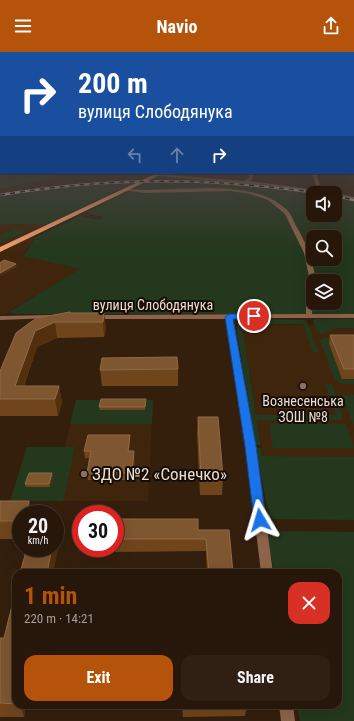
<!DOCTYPE html>
<meta charset="utf-8">
<style>
:root{--surface:#27170a;--page:#2f2013;--text:#f1f3f6;--muted:#a49f9c;--line:#43362b;--accent:#b45309}
body{margin:0;font-family:"Roboto Condensed",sans-serif;background:var(--page);color:var(--text);height:100vh;display:flex;flex-direction:column;font-size:15px;white-space:nowrap}
*{box-sizing:border-box;margin:0}
p{font-size:13px;color:var(--muted)}
.icon{flex:none;width:22px;height:22px;fill:none;stroke:currentColor;stroke-width:2;stroke-linecap:round;stroke-linejoin:round}
.map{position:relative;flex:1;overflow:hidden}
.drawer{position:absolute;left:12px;top:517px;width:330px;height:140px;display:flex;flex-direction:column;background:var(--surface);border-radius:12px;box-shadow:0 4px 16px #0002,0 0 0 1px var(--line)}
.drawer>*{flex:none}
.top-card{position:absolute;left:0px;top:0px;width:354px;height:122px;box-shadow:0 4px 16px #0002,0 0 0 1px var(--line);background:#1a4fa0;color:#fff;overflow:hidden}
.controls{position:absolute;left:306px;top:134px;display:grid;gap:8px}
.controls a{display:grid;place-items:center;width:36px;height:36px;border-radius:8px;background:var(--surface);box-shadow:0 4px 16px #0002,0 0 0 1px var(--line);font-size:20px}
.speed{position:absolute;left:12px;top:453px;display:flex;gap:8px;font-size:20px;font-weight:700;text-align:center}
.speed>*{display:grid;place-content:center;width:52px;height:52px;border-radius:50%;background:var(--surface);box-shadow:0 4px 16px #0002,0 0 0 1px var(--line);line-height:1}
.speed small{font-size:10px;font-weight:400}
.speed .limit{border:6px solid #d22;background:#fff;color:#111}
.pin{position:absolute;display:grid;place-items:center;width:34px;height:34px;color:#fff;margin:-17px;border:2px solid #fff;border-radius:50%;box-shadow:0 1px 4px #0007}
.me{position:absolute;width:44px;margin:-22px;rotate:353deg;stroke-linejoin:round;filter:drop-shadow(0 0 3px #0008)}
.turn{display:flex;align-items:center;gap:14px;height:84px;padding:0 12px;font-size:18px}
.turn .icon{width:52px;height:52px;stroke-width:2.5}
.turn b{display:block;font-size:28px;line-height:34px}
.lanes{display:flex;align-items:center;height:38px;padding:0 12px;background:#0003;justify-content:center;gap:20px;direction:ltr}
.lanes .off{opacity:.35}
.round{display:grid;place-items:center;flex:none;width:42px;height:42px;border-radius:12px;background:var(--page)}
.headline{display:flex;align-items:center;justify-content:space-between;height:68px;padding:0 12px}
h1{font-size:24px;font-weight:700;line-height:30px;color:var(--accent)}
.action{display:flex;gap:8px;margin-top:auto;padding:8px 12px}
.action a{flex:1;height:46px;border-radius:12px;background:var(--accent);color:#fff;font-size:16px;font-weight:700;line-height:46px;text-align:center}
.action a+a{background:var(--page);color:var(--text)}
header{display:flex;justify-content:space-between;align-items:center;height:52px;padding:0 12px;background:var(--accent);color:#fff;font-size:18px;font-weight:700}
.map>svg:first-child{display:block}
</style>
<header><svg class="icon" aria-label="menu" viewBox="0 0 24 24"><path d="M4 6h16M4 12h16M4 18h16"/></svg>Navio<svg class="icon" aria-label="share" viewBox="0 0 24 24"><path d="M12 15V3M7 8l5-5 5 5M5 13v7h14v-7"/></svg></header>
<div class="map">
<svg width="354" height="669" viewBox="0 0 354 669">
<rect width="100%" height="100%" fill="#341f0d"/>
<g fill="#40250d">
<path d="M0 163 56 169 0 196Z"/>
<path d="M32 184 36 185 23 203 81 217 3 263H0V200Z"/>
<path d="M354 272V464L273 465 242 273Z"/>
<path d="M76 348H153L148 449H10L27 395H65Z"/>
</g>
<g fill="#23381c" fill-rule="evenodd">
<path d="M0 117 1 121H64L52 126 0 137Z"/>
<path d="M165 124 267 133 325 141H313V163H335V143L354 147V262H14L9 260 80 217 23 204 36 185 80 164 99 168 103 165 86 161 156 125ZM313 185H335V207H313ZM313 229H335V251H313Z"/>
<path d="M138 129 48 172H0V144L54 136Z"/>
<path d="M16 177H22L26 179 7 189 0 191V183Z"/>
<path d="M249 267 306 268 319 300H313L303 272 242 273 256 363H336L325 332H332L343 366 340 368H257L261 393H256L237 281 238 272Z"/>
<path d="M314 267H354V276H335L322 282 317 280 313 269Z"/>
<path d="M324 286H354V332H342L335 329 320 289 321 287Z"/>
<path d="M342 343H354V374Z"/>
<path d="M76 348H153L152 372H70Z"/>
<path d="M269 371 346 372 354 396H273Z"/>
<path d="M27 395H75L63 449H10Z"/>
<path d="M256 396H261L263 404 354 405V468L271 467 269 465Z"/>
<path d="M270 479 354 480V669H300L297 653H338V521H274L267 483Z"/>
</g>
<g fill="none" stroke-linecap="round" stroke-linejoin="round">
<g fill="#8d644b" fill-rule="evenodd">
<rect x="353" y="116" width="1" height="4"/>
<path d="M249 121H253V127L249 129 316 138 317 137 312 121H316L321 137 320 138 332 141H321L266 133 157 124 155 123 157 122 243 129 249 126Z"/>
<path d="M209 136C236 137 266 138 287 158 292 163 294 171 298 177 307 193 313 210 316 229H313L312 262H354V266H233L256 394 273 521H261L246 394 226 267H95L92 265 95 263 306 262V244L310 229 304 201 285 162 268 148 250 142 231 139 145 141 124 138 126 137 145 138Z"/>
<path d="M334 141H335L354 145V147L335 143V141Z"/>
<path d="M51 263 53 264V266L0 268V264Z"/>
<path d="M279 653H293L295 669H281Z"/>
</g>
<path fill="#f6a16c" fill-rule="evenodd" d="M157 121H164L0 200V195Z"/>
<g stroke="#c9b9ac" stroke-width="2.5">
<g id="rail">
<path d="M0 143C111 125 207 125 318 141"/>
<path d="M335 144 354 148"/>
</g>
</g>
<use href="#rail" stroke="#150c05" stroke-width="1.5" stroke-dasharray="5" stroke-linecap="butt"/>
</g>
<g fill="#70451c">
<path d="M71 261H104L106 277 104 285 57 286 37 295 24 334H59L62 351 58 364H0V319L37 266Z"/>
<path d="M330 283H354V327H342L329 292Z"/>
<path d="M178 317V334H102L100 318Z"/>
<path d="M146 347 145 358H100L99 355Z"/>
<path d="M198 365 223 425 222 443H200L197 382Z"/>
<path d="M130 383V390L129 399 135 406 133 428H88L87 421 89 406H85L84 399Z"/>
<path d="M52 421 53 424 50 435H26L25 432Z"/>
<path d="M0 449H29L32 462H21V487H0Z"/>
<path d="M115 467 198 478H229L233 521H207L206 499 114 500 113 496H115Z"/>
<path d="M16 537V653H26L24 665H0V586H4Z"/>
<path d="M182 653H247L245 664 183 665Z"/>
</g>
<g fill="#532f0e">
<path d="M16 212 17 215 0 224V221Z"/>
<path d="M104 261 106 277 104 285 103 270Z"/>
<path d="M55 270 57 286 37 295 19 347 15 334 35 279Z"/>
<path d="M59 334 62 351 58 364 55 347Z"/>
<path d="M130 383V390L128 406V399Z"/>
<path d="M134 399 135 406 133 428 132 421Z"/>
<path d="M52 421 53 424 50 435 49 432Z"/>
<path d="M29 449 32 462H26Z"/>
<path d="M59 465 62 480 53 521H47L52 496H55V484Z"/>
<path d="M20 653H26L24 665Z"/>
</g>
<g fill="#7e562f" stroke="#8f6b49">
<path d="M4 208 16 212 0 221V211Z"/>
<path d="M70 260 71 261H104L103 270H55L35 279 15 334H59L55 347H0V319L16 281 28 272 37 266Z"/>
<path d="M330 283H354V317H344Z"/>
<path d="M177 305 178 317 100 318 102 306Z"/>
<path d="M101 347H146L145 355H99Z"/>
<path d="M198 365H218L223 425H201Z"/>
<path d="M88 383H130L128 399H134L132 421H87L91 399H84Z"/>
<path d="M29 421H52L49 432H25Z"/>
<path d="M0 449H29L26 462H21V469H0Z"/>
<path d="M55 465H59L55 484Z"/>
<path d="M115 467H198V478H229L233 521H209L206 487H115Z"/>
<path d="M27 496H52L47 521H20Z"/>
<path d="M16 537V652L0 651V586H4Z"/>
</g>
<linearGradient id="sky" x2="0" y2="1"><stop stop-color="#1d1107"/><stop offset="0.54" stop-color="#4a4240"/><stop offset="1" stop-color="#4a4240" stop-opacity="0"/></linearGradient>
<rect width="354" height="201" fill="url(#sky)"/>
<path fill="#1a73e8" stroke="#114b97" d="M229 262H254L258 264 254 267H233L256 394 266 468 264 471 260 473 255 471 254 468 245 394 225 265Z"/>
<g fill="#8d6e63" stroke="#150c05" stroke-width="1.5">
<circle cx="303" cy="334" r="4"/>
<circle cx="84" cy="422" r="4"/>
</g>
<g text-anchor="middle" stroke-width="4" stroke-linejoin="round" paint-order="stroke">
<g font-size="14" fill="#ecddd2" stroke="#150c05">
<text x="153" y="258">вулиця Слободянука</text>
</g>
<g font-size="14" fill="#ecddd2" stroke="#150c05">
<text x="303" y="354">Вознесенська<tspan x="303" dy="16">ЗОШ №8</tspan></text>
</g>
<g font-size="17" fill="#ecddd2" stroke="#150c05" text-anchor="start">
<text x="92" y="428">ЗДО №2 «Сонечко»</text>
</g>
</g>
</svg>
<div class="controls">
<a><svg class="icon" aria-label="sound" viewBox="0 0 24 24"><path d="M4 9h4l5-4v14l-5-4H4zM17 9q2 3 0 6"/></svg></a>
<a><svg class="icon" aria-label="search" viewBox="0 0 24 24"><circle cx="10" cy="10" r="6"/><path d="M15 15l6 6"/></svg></a>
<a><svg class="icon" aria-label="layers" viewBox="0 0 24 24"><path d="M12 4l9 5-9 5-9-5zM3 14l9 5 9-5"/></svg></a>
</div>
<div class="speed"><div>20<small>km/h</small></div><div class="limit">30</div></div>
<div class="pin" style="left:254px;top:264px;background:#d93025"><svg class="icon" aria-label="arrive" viewBox="0 0 24 24"><path d="M6 21V4h12l-3 4 3 4H6"/></svg></div>
<svg class="me" style="left:260px;top:468px" viewBox="-20 -20 40 40"><path d="M0-17L14 15 0 8-14 15z" fill="#1a73e8" stroke="#fff" stroke-width="4"/></svg>
<div class="top-card">
<div class="turn"><svg class="icon" aria-label="right" viewBox="0 0 24 24"><path d="M7 20v-9h11M14 6l5 5-5 5"/></svg><div><b>200 m</b>вулиця Слободянука</div></div>
<div class="lanes"><svg class="icon off" aria-label="left" viewBox="0 0 24 24"><path d="M17 20v-9H6M10 6l-5 5 5 5"/></svg><svg class="icon off" aria-label="ahead" viewBox="0 0 24 24"><path d="M12 20V5M6 11l6-6 6 6"/></svg><svg class="icon" aria-label="right" viewBox="0 0 24 24"><path d="M7 20v-9h11M14 6l5 5-5 5"/></svg></div>
</div>
<section class="drawer">
<div class="headline"><div><h1>1 min</h1><p>220 m · 14:21</p></div><a class="round" style="background:#d93025;color:#fff"><svg class="icon" aria-label="close" viewBox="0 0 24 24"><path d="M6 6l12 12M18 6L6 18"/></svg></a></div>
<div class="action"><a>Exit</a><a>Share</a></div>
</section>
</div>
